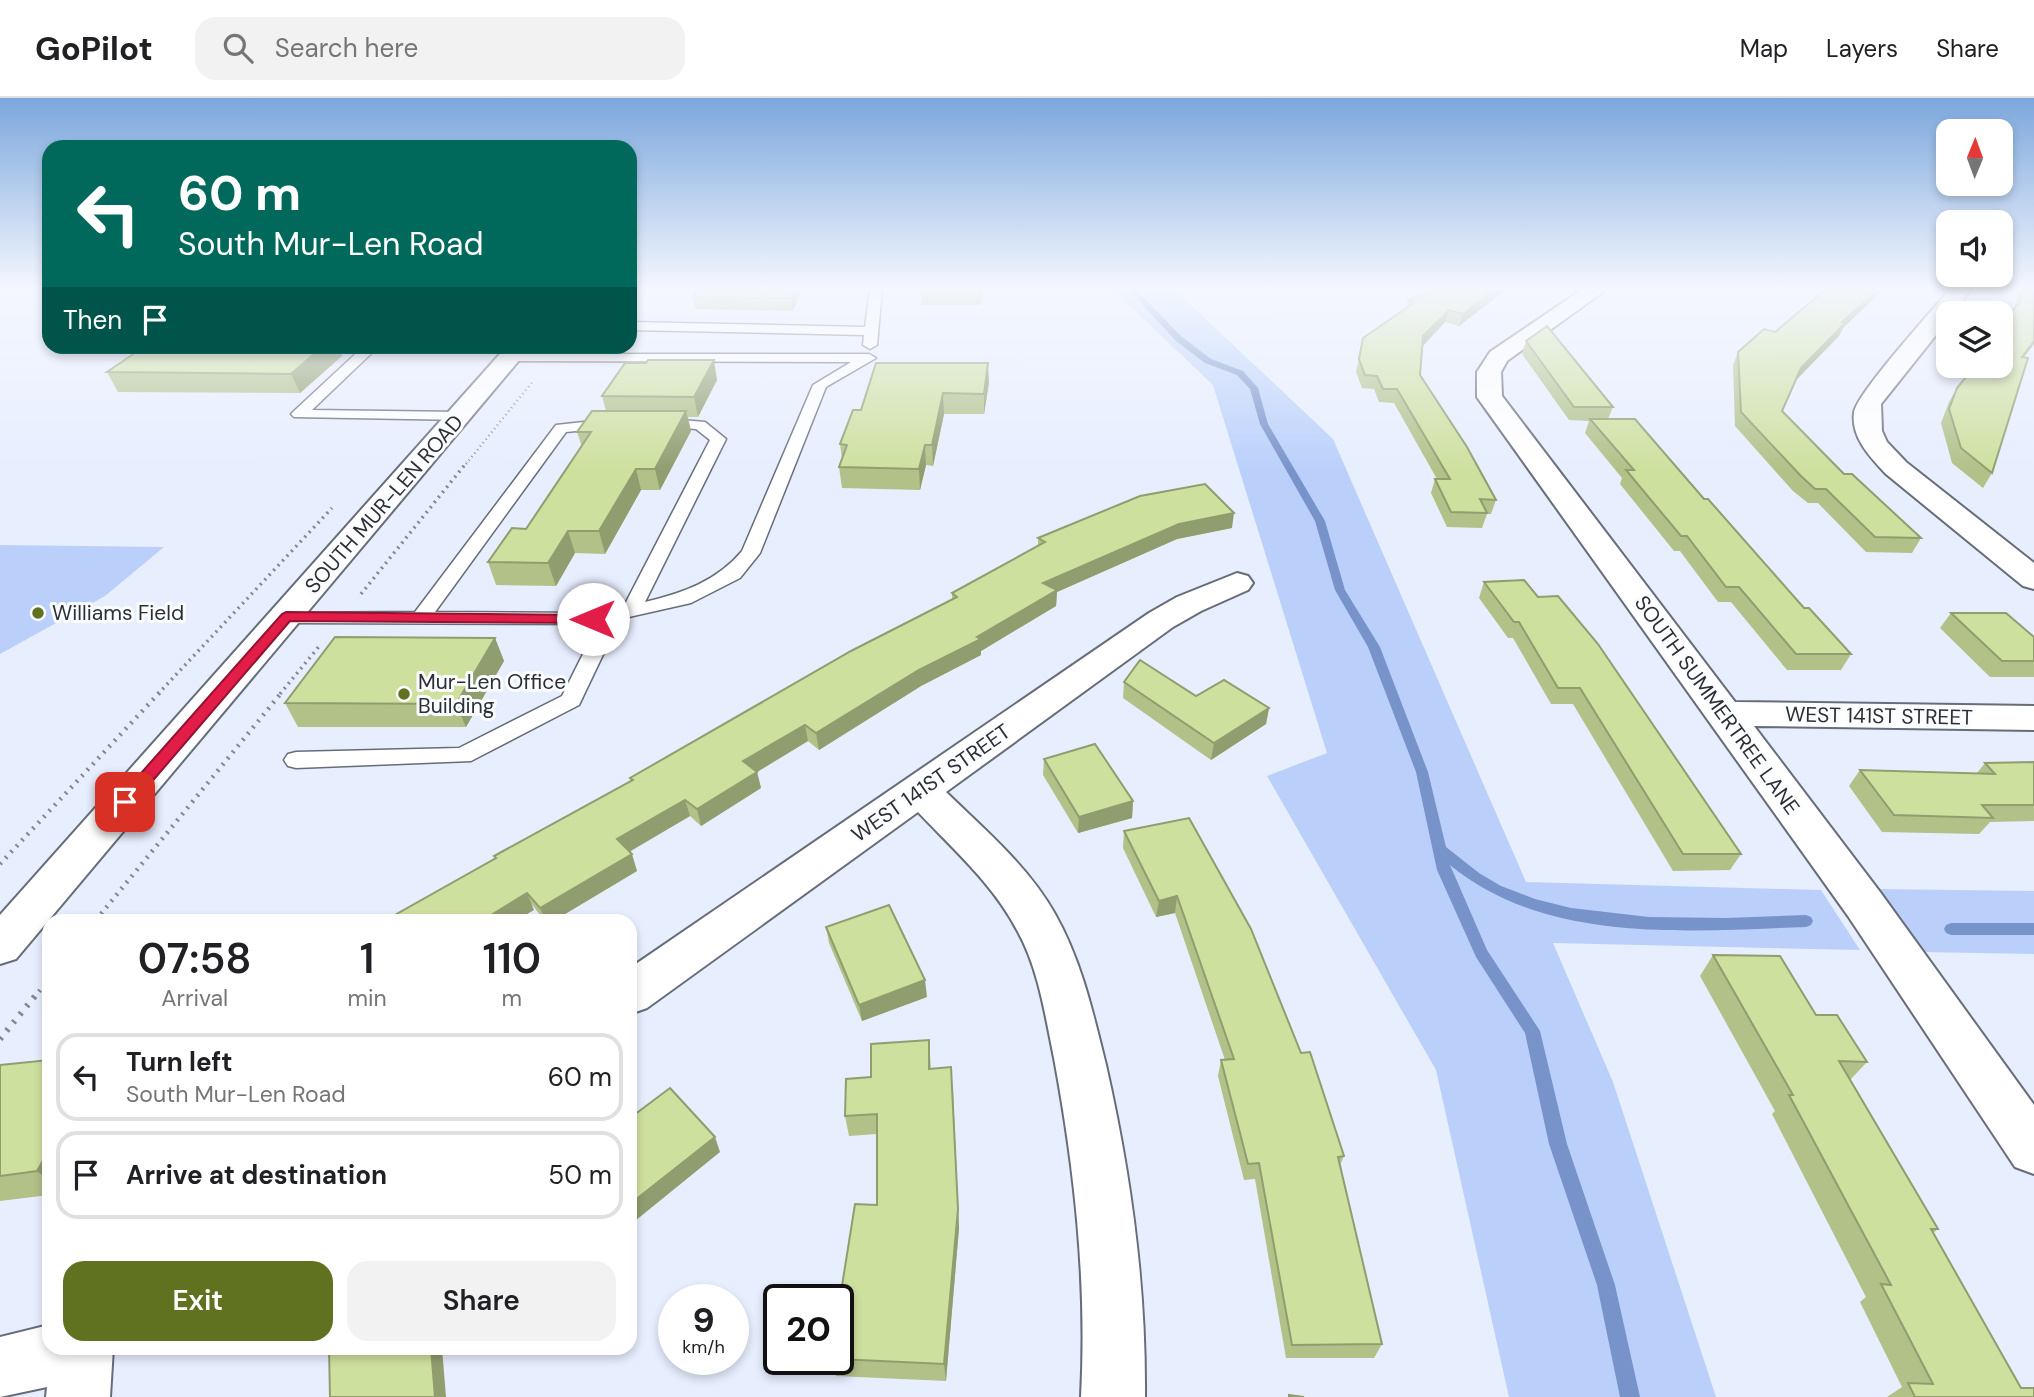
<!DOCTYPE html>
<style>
:root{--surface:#fff;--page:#f2f2f2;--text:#202124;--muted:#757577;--line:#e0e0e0;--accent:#60711f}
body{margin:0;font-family:"DM Sans",sans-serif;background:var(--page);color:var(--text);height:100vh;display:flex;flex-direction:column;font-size:26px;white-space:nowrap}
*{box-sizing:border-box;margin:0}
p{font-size:23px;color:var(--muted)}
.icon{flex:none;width:38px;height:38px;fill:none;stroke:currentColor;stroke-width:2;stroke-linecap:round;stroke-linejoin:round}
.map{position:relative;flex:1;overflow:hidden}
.drawer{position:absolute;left:42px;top:816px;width:595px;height:441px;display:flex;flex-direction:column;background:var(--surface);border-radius:21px;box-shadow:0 4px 10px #0003}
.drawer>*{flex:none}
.hud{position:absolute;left:42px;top:42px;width:595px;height:214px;border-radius:21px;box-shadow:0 4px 10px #0003;background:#00695c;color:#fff;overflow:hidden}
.needle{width:46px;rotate:1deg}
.controls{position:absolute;left:1936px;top:21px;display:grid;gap:14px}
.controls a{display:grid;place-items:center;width:77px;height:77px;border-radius:14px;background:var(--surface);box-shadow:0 4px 10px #0003;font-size:35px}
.speed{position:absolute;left:658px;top:1186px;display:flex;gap:14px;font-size:35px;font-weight:700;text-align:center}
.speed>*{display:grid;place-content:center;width:91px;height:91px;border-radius:50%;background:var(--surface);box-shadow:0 4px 10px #0003;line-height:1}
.speed small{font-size:18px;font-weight:400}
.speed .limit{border:4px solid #111;border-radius:10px;background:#fff;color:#111}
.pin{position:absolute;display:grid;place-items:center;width:60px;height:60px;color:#fff;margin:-30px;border-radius:14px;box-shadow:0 4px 10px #0006}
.me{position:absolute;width:77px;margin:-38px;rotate:270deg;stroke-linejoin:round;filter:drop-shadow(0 0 5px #0008)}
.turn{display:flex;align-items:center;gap:24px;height:147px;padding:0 21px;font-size:32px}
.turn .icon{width:91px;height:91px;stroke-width:2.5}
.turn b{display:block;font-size:49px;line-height:60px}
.then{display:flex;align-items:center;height:66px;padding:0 21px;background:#0003;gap:14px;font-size:26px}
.eta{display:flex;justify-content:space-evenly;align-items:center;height:119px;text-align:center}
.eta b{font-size:42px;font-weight:600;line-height:49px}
.button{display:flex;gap:14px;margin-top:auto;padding:14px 21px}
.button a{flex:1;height:80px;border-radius:21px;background:var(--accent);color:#fff;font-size:28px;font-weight:600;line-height:80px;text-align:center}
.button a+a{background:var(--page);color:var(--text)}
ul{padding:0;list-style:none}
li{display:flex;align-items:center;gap:21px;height:88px;margin:0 14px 10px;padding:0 7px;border:4px solid var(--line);border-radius:21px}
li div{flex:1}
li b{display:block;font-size:26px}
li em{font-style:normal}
header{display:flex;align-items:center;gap:42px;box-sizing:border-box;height:98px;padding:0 35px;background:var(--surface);border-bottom:2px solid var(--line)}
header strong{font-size:33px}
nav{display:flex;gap:38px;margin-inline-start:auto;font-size:24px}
.search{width:490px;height:63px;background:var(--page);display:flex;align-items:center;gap:18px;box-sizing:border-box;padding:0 24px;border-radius:21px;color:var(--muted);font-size:26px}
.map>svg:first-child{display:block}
</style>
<header>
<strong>GoPilot</strong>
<div class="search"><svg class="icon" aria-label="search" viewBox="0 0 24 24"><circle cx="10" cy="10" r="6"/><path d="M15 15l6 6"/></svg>Search here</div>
<nav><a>Map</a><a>Layers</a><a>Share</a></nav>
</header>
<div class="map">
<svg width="2034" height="1299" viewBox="0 0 2034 1299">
<rect width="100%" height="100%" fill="#e7eefe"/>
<g fill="#bad0fb">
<path d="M1112 191H1174L1333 341 1526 784 1821 792 1860 852 1553 845 1613 984 1716 1299H1509L1436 972 1267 678 1327 655 1213 287Z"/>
<path d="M0 447 164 449 105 498 0 556Z"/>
<path d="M1875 791 2034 793V856L1920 854Z"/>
</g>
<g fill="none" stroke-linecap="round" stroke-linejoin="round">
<g fill="#7893ca" fill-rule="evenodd">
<path d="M1128 191H1135L1182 239 1211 261 1243 273 1258 290 1268 326 1325 423 1345 492 1380 549 1428 674 1446 749 1479 775 1501 788 1535 801 1571 810 1649 819 1727 820 1806 817 1811 819 1813 823 1811 827 1806 829C1689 833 1547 847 1450 767L1487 852 1540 933 1567 1046 1615 1187 1640 1299H1620L1597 1187 1549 1046 1525 935 1476 859 1437 772 1416 674 1368 549 1335 492 1315 423 1260 326 1250 291 1237 277 1205 265 1176 243Z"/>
<path d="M1951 825H2034V837H1951L1946 835 1944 831 1946 827Z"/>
</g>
<g stroke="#666c79" stroke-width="3">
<g id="service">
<path d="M870 191H882L877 247 870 251 863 247 864 237 630 232V224L865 229Z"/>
<path d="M364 248H379L312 312 460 314 465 316 468 319 465 322 294 319 291 316 294 313Z"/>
<path d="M511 256H869L876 260 826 289 760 455 740 480 691 505 620 521 579 607 471 663 296 670 288 668 284 662 288 656 296 654 459 650 562 598 598 526 287 525 280 523 277 519 280 515 415 514 556 327 611 321 619 326 616 329 566 334 435 514 593 515 624 508 710 342 696 331 654 328 651 325 654 322 659 320 705 324 726 341 645 504C683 495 717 483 742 453L813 287 851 264 506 263V257Z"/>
</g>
</g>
<g stroke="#666c79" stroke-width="4">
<g id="minor">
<path d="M1583 191H1607L1507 263 1501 274 1502 298 1735 604 2034 608V632L1754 628 1880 794 2034 1007V1076L2015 1069 1848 818 1477 299V274L1490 254Z"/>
<path d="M1950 191H1971L1953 215H1948V222L1881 306 1882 333 1887 344 1906 364 2034 465V491L2023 488 1886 376C1871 360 1851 340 1854 315 1856 296 1933 212 1950 191Z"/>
<path d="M1237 475 1248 478 1253 485 1248 492 1201 513 1173 529 946 694C985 732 1028 768 1055 816 1082 864 1093 915 1106 967 1131 1077 1146 1186 1145 1299H1081C1087 1184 1075 1073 1054 960 1045 917 1039 871 1017 832 993 786 953 751 918 714L647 910 630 916V870L1149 515 1177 499Z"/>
<path d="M49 1227V1250H113L110 1299H46L47 1289 0 1299V1239Z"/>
</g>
</g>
<g stroke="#666c79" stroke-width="4">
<path id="secondary" d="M507 248H531L16 861 0 866V817Z"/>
</g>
<path stroke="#838892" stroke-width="2.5" stroke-dasharray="1 3.5" stroke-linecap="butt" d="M466 366 534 282"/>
<g stroke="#838892" stroke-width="3.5" stroke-dasharray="2 4.5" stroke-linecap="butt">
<path d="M361 496 467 364"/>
<path d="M158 596 332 410"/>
<path d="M280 596 321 546"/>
</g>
<g stroke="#838892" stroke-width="4.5" stroke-dasharray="2 6" stroke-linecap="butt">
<path d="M0 766 160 594"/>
<path d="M96 822 282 594"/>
<path d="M34 900 49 881"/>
</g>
<path stroke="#838892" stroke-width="6" stroke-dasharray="2.5 8" stroke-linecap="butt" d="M0 941 35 898"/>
<use href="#service" fill="#fff" fill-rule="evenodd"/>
<use href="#minor" fill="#fff" fill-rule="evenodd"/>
<use href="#secondary" fill="#fff" fill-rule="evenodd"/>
</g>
<g fill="#b1c188">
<path d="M698 191H801L793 213 696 211 693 199Z"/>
<path d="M921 191H982L981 207H922Z"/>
<path d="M1433 191H1507L1459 228 1445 224 1422 248 1420 277 1496 402 1491 416H1487L1482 430 1447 429 1431 395 1435 381H1437L1394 305 1379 304 1374 291 1362 290 1356 274 1363 240 1407 209 1408 202Z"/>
<path d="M1826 191H1884L1843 230 1839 238 1796 282 1782 313 1844 376 1921 440 1912 455 1866 454 1818 405H1808L1793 393 1735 328 1733 267 1738 254 1775 234Z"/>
<path d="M2019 191H2034V246L2024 259 1992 375 1983 390 1952 365 1941 325 1949 304 1957 290 2002 234 2000 233V230L2006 220 2014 211Z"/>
<path d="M1526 243 1613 309 1608 321 1704 401 1804 510 1851 556 1841 572H1787L1731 504H1718L1680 453H1674L1620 386 1622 380 1585 335 1589 323 1569 322 1522 256Z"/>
<path d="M145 248H338L342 258 300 295 118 294 107 274Z"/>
<path d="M717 282 698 319H688L691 333 660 392H641L605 456 575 455 556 488 496 487 488 464 526 431 582 349 577 334 606 313 602 298Z"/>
<path d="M989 284 984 316H944L933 368 926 367 920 392 842 390 839 369 842 361 840 346 861 312Z"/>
<path d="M1232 430 1177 441 1057 494 1056 508 981 553V557L921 588 819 652 808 643 757 674 761 690 701 728 690 718 629 754 637 773 555 822H544L494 758 631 683 630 680 952 501V495L1038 448V440Z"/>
<path d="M1484 484 1741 756 1730 772 1673 773 1573 606H1551L1513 540H1508L1479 500Z"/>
<path d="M1951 515 2034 563V579H1990L1940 530Z"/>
<path d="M495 540 504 563 466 629H298L285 605Z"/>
<path d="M1124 584 1196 598 1269 610 1266 626 1211 662 1123 600Z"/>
<path d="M1044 661 1133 703 1132 720 1078 735 1043 677Z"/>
<path d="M2034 664V723L1990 724 1979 736 1882 734 1849 688 1860 672 1977 675 1985 665Z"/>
<path d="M1189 720 1344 1058 1340 1067 1382 1246 1374 1260H1286L1255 1081 1244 1082 1218 978 1221 962H1225L1175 815 1156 819 1123 750 1124 733Z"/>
<path d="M826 829 927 899 862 923 829 845Z"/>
<path d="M1713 857 1816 917 1867 964 1850 982 1938 1131 1933 1135 2021 1290 2034 1299H1887L1902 1289 1860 1204 1866 1199 1772 1016 1775 1013 1700 878Z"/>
<path d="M929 942 931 971 953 990 959 1130 946 1283 836 1278 831 1262H838V1213L877 1107V1036L849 1038 845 1018 871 979Z"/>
<path d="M49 962V1097L0 1103V967Z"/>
</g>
<g fill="#909d6f">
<path d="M795 191H801L793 213 791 200Z"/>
<path d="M980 191H982L981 207Z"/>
<path d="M1495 191H1507L1459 228 1463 216Z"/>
<path d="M1878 191H1884L1843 230 1839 238 1795 283 1801 270 1842 224Z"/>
<path d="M1449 212 1445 224 1420 251 1423 238Z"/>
<path d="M2034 243V246L2014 272 2022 259Z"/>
<path d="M323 248H338L342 258 300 295 291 276Z"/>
<path d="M714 262 717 282 698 319 694 299Z"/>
<path d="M988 265 989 284 984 316V296Z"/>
<path d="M943 295 944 316 933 368 932 347Z"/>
<path d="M686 313 691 333 660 392 655 371Z"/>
<path d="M925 347 926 367 920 392 919 371Z"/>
<path d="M636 371 641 392 605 456 599 433Z"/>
<path d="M1234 415 1232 430 1177 441 1057 494 1056 508 981 553V557L921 588 819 652 816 635 919 572 977 539 1043 485 1179 426Z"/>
<path d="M568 433 575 455 556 488 548 465Z"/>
<path d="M495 540 504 563 466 629 456 606Z"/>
<path d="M1269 610 1266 626 1211 662 1214 645Z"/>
<path d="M805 627 808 643 747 680 743 663Z"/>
<path d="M757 674 761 690 701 728 697 711Z"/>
<path d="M685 702 690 718 622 758 617 741Z"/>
<path d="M1133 703 1132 720 1078 735 1079 719Z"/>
<path d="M632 756 637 773 555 822H545L540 810Z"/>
<path d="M527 795 534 812 517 822H483Z"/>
<path d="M1177 798 1175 815 1156 819 1159 803Z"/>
<path d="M925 882 927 899 862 923 859 907Z"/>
<path d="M951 969 959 1130 946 1283 944 1266Z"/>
<path d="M715 1039 720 1054 630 1127V1106Z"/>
<path d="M49 1052V1083L37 1073Z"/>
<path d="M431 1250H442L446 1299H435Z"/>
</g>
<g fill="#cee09e" stroke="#909d6f" stroke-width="2">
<path d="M698 191H795L791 200 693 199Z"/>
<path d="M1433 191H1495L1463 216 1449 212 1423 238 1420 277 1467 349 1496 402 1480 401 1487 415 1451 414 1435 381H1450L1397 291H1383L1377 278 1365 277 1359 261 1363 240 1415 204 1408 202Z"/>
<path d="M1826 191H1878L1842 224 1845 225 1801 270 1782 313 1844 376H1852L1921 440 1875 439 1826 391H1815L1801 378 1741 314 1738 254 1764 231 1775 234Z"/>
<path d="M2023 191H2034V243L2022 259 2028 260 1992 375 1961 350 1949 311 1957 290 1975 268H2000V236L2011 221 2006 220 2020 204Z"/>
<path d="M1547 228 1613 309H1574L1526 243Z"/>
<path d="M145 248H323L291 276 107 274Z"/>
<path d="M648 262H714L694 299 602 298 625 265H646Z"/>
<path d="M876 265H988L984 296 943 295 932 347H925L919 371 839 369 847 347 840 346 853 312H861Z"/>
<path d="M592 313H686L655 371H636L599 433H568L548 465 488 464 512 430 526 431 591 334H577Z"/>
<path d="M1590 321H1635L1704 401H1708L1804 510H1809L1851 556H1796L1739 489H1726L1687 438H1681L1626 372H1634Z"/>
<path d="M1205 386 1234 415 1179 426 1043 485 1057 492 977 539 981 541 919 572 816 635 805 627 743 663 757 674 697 711 685 702 617 741 632 756 540 810 527 795 483 822H386L496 760 494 758 633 682 630 680 851 553 957 499 952 495 1045 444 1038 440 1140 398Z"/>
<path d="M1524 482 1538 499 1558 498 1598 546 1741 756H1683L1580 590H1558L1519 524H1514L1484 484Z"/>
<path d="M1951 515H2006L2034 539V563H2002Z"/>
<path d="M335 539 495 540 456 606 285 605Z"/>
<path d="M1140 562 1196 598 1224 582 1269 610 1214 645 1124 584Z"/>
<path d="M1095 646 1133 703 1079 719 1044 661Z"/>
<path d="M2034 664V707H1982L1993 720 1894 717 1860 672 1995 676 1985 665Z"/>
<path d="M1189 720 1251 831 1301 955 1310 954 1344 1058 1338 1059 1382 1246 1292 1247 1259 1065 1248 1066 1221 962 1234 961 1177 798 1159 803 1124 733Z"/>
<path d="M889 807 925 882 859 907 826 829Z"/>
<path d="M1713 857 1780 858 1816 917H1837L1867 964 1839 963 1938 1131H1931L2021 1290H2034V1299H1915L1908 1285 1933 1286 1881 1186 1891 1187 1789 997H1793Z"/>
<path d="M929 942V971L951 969 958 1111 944 1266 838 1261V1213L855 1106 877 1107V1016L845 1018 846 981 871 979V946Z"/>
<path d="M49 962V1052L37 1073 0 1078V967Z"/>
<path d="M670 990 715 1039 630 1106V1020Z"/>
<path d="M329 1250H431L435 1299H330Z"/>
<path d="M1289 1297 1304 1299H1289Z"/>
</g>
<linearGradient id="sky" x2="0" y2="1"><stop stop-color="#7ba7dc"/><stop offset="0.51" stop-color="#f4f7ff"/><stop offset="1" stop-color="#f4f7ff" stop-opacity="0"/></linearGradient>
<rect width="2034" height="373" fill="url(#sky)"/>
<path fill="#e11d48" stroke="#92132f" stroke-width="2" d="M286 514 593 517 600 521 593 525 290 523 131 708H119L117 704 119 700 282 516Z"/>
<g fill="#60711f" stroke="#fafcff" stroke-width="2.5">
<circle cx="38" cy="515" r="7"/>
<circle cx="404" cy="596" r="7"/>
</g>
<g text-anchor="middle" stroke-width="6" stroke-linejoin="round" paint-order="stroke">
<g font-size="21" fill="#2c2f35" stroke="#fafcff">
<text transform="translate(384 406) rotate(-49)" y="7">SOUTH MUR-LEN ROAD</text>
<text transform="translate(1717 607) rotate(54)" y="7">SOUTH SUMMERTREE LANE</text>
<text transform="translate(1879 618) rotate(1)" y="7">WEST 141ST STREET</text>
<text transform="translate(931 685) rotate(-35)" y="7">WEST 141ST STREET</text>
</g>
<g font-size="21" fill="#2c2f35" stroke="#fafcff" text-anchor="start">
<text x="52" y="522">Williams Field</text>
<text x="418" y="591">Mur-Len Office<tspan x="418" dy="24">Building</tspan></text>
</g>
</g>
</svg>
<div class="controls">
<a><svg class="needle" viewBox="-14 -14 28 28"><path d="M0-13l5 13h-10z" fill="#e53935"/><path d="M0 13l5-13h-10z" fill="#757577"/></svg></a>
<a><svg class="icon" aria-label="sound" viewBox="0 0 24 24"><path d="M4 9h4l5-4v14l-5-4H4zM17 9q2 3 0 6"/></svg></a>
<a><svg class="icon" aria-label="layers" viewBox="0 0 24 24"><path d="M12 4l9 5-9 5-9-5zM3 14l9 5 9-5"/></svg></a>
</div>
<div class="speed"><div>9<small>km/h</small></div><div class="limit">20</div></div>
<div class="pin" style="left:125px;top:704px;background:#d93025"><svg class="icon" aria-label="arrive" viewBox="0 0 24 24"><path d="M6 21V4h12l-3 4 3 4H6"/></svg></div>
<svg class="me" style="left:593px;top:521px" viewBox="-20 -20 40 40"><circle r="19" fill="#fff"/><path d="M0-13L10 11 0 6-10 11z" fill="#e11d48"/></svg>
<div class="hud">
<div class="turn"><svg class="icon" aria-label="left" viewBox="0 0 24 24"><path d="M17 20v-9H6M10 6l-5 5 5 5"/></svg><div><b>60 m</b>South Mur-Len Road</div></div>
<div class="then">Then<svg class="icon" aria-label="arrive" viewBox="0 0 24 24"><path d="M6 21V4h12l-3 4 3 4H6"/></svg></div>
</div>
<section class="drawer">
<div class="eta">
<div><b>07:58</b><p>Arrival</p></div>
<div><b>1</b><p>min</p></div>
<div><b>110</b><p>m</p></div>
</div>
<ul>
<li><svg class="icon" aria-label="left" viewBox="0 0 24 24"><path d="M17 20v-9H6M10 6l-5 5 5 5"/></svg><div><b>Turn left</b><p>South Mur-Len Road</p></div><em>60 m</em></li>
<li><svg class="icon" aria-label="arrive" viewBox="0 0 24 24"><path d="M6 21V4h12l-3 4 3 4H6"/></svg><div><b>Arrive at destination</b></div><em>50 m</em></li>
</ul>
<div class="button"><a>Exit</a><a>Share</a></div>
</section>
</div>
